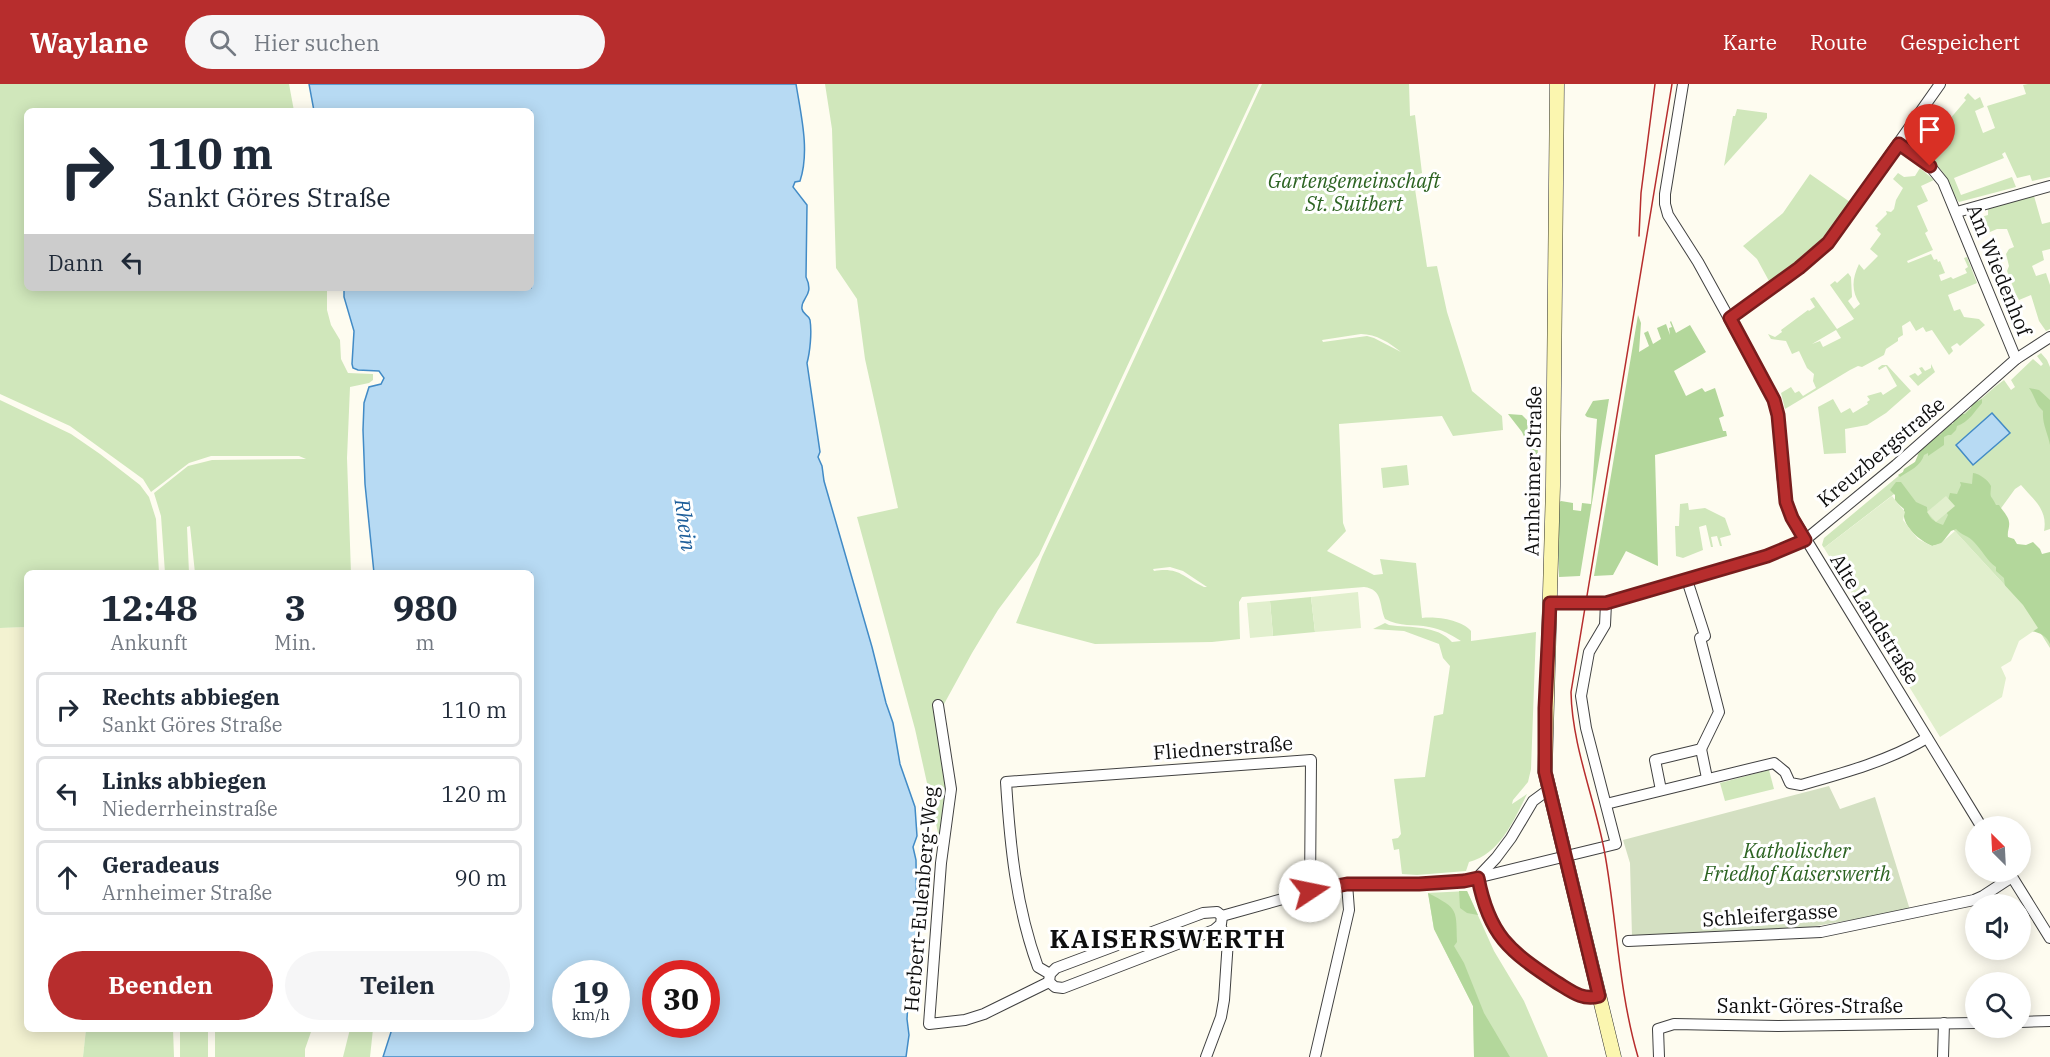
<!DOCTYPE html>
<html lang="de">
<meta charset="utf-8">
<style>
:root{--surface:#fff;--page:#f6f6f7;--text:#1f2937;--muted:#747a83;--line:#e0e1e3;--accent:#b72d2d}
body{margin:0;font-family:"IBM Plex Serif",serif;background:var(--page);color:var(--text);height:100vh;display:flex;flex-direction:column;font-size:22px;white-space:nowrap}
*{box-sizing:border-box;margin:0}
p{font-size:20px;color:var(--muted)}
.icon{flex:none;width:33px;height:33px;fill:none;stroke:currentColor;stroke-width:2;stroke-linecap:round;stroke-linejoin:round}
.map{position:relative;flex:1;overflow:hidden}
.side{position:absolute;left:24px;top:486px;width:510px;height:462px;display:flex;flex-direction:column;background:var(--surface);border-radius:9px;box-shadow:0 3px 15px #0003}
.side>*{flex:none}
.hud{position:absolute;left:24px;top:24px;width:510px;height:183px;border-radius:9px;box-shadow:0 3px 15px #0003;background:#fff;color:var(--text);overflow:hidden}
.needle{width:39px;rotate:336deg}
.tools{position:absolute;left:1965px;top:732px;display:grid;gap:12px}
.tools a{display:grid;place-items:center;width:66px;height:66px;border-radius:50%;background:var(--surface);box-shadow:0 3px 15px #0003;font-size:30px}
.speed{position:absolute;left:552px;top:876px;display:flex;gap:12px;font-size:30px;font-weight:700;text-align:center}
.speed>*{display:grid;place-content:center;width:78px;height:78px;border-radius:50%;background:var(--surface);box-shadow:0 3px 15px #0003;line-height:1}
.speed small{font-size:15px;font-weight:400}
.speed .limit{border:9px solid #d22;background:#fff;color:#111}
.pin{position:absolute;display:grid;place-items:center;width:51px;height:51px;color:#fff;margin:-62px -26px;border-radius:50% 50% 50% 0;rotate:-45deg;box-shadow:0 0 6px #0007}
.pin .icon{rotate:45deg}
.me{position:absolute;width:66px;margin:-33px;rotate:79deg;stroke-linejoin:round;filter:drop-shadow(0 0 4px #0008)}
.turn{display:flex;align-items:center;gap:21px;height:126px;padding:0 24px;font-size:27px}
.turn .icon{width:78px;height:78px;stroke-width:2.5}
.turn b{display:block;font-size:42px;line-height:51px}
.then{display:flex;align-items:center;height:57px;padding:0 24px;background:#0003;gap:12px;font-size:22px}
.eta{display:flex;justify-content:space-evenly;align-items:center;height:102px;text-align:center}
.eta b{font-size:36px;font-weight:700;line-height:42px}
.cta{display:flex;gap:12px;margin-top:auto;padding:12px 24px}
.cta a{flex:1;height:69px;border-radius:36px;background:var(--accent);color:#fff;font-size:24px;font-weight:700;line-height:69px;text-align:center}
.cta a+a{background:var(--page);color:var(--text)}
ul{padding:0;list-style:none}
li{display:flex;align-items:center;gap:18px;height:75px;margin:0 12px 9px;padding:0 12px;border:3px solid var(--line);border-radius:9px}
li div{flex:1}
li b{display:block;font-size:22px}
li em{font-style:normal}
header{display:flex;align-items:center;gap:36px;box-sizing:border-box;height:84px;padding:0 30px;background:var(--accent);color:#fff}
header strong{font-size:28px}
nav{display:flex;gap:33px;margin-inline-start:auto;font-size:21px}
.search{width:420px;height:54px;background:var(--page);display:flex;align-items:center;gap:15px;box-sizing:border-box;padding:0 21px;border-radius:33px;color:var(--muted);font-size:22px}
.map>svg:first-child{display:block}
</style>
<header>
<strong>Waylane</strong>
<div class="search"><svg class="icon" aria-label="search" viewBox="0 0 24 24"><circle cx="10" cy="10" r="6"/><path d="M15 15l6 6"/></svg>Hier suchen</div>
<nav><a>Karte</a><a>Route</a><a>Gespeichert</a></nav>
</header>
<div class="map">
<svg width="2050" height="973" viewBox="0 0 2050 973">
<rect width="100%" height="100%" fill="#fefcf0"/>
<path fill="#f3f2d1" d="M27 543V945H86L83 973H0V544Z"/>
<g fill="#d0e7bb" fill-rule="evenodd">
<path d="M0 0H289L294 27H27V204H327V226L331 241 340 256 341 275 348 289 373 290V296L369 299 350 303 347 374 351 489H195L190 442 187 443 189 489H165L161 432 154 409 188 382 212 376 306 375 299 372H211L189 379 151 408 143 395 70 342 0 310Z"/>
<path d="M825 0H1259L1039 471 998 526 972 569 938 631 948 703 939 753 915 645 857 433 898 424 865 275 857 215 836 184 832 45Z"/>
<path d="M1262 0H1409L1410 32 1415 31 1422 89 1413 92 1427 183 1437 182 1447 228 1472 307 1502 332 1503 346 1453 352 1442 332 1339 340 1343 439 1346 447 1327 467 1374 491 1383 490 1380 475 1416 479 1422 534C1436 532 1462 536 1471 547V557L1536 548 1531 685 1528 698 1513 716 1512 720 1527 710C1514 736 1500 770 1469 778L1466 787 1417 791 1402 790 1399 765 1394 766 1392 755 1398 754 1401 750 1394 695 1425 693 1434 632 1443 630 1450 582 1443 574 1439 560 1404 547 1373 545 1385 539 1389 541C1411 544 1437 541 1452 558L1461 557C1451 551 1442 545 1429 543 1414 540 1400 543 1385 535 1379 521 1383 505 1364 503L1242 513 1239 518 1240 555 1212 558 1095 560 1016 539 1042 473ZM1361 250C1376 250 1390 259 1401 268L1374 254 1367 252 1323 258 1322 256ZM1170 483 1183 487 1207 503H1204C1182 493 1180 483 1154 487L1153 485Z"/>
<path d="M2028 0H2050V93L2032 97 2030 91 2017 94 2005 68 2002 70 2004 74 1954 94 1961 111 2012 93 2016 103 1959 118C1953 112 1952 104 1948 97 1941 82 1928 72 1914 63L1917 61 1932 70 1953 41 1949 36 1966 16 1964 14 1968 9 1975 16 1980 13 1984 23 1975 27 1983 49 1995 44 1987 22 2026 10 2023 1Z"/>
<path d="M1737 25 1767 29V34L1724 82 1733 32H1735Z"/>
<path d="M1920 84 1934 96 1921 102 1928 117 1917 122 1928 147 1925 149 1933 166 1907 177 1908 179 1931 170 1934 176 1937 175 1938 178 1940 177 1945 189 1939 191 1941 197 1951 193 1953 195 1967 189 1965 185 1968 183 1964 174 1967 173 1977 199 1948 211 1954 227 1960 225 1964 233 1979 235 1985 241 1960 262 1957 259 1951 263 1953 267 1949 271 1932 246 1926 248 1923 243 1916 247 1910 237 1902 242 1903 251 1898 254V257L1886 265 1884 271 1862 283 1858 282 1850 286 1785 325 1781 309 1791 303 1795 309 1799 307 1803 312 1816 304 1813 297 1814 290 1807 284 1799 267 1792 270 1786 257 1771 255 1768 250 1775 253 1782 248 1781 246 1808 226 1809 227 1815 223 1810 215 1814 213 1837 245 1854 235 1830 201 1835 197 1837 199 1848 189 1851 193 1852 213 1848 217 1854 225 1860 220C1851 207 1852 195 1859 180L1864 186 1878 172 1870 165 1881 150 1877 146 1878 144 1875 142 1887 130 1886 127 1891 128 1894 125 1896 116 1903 104 1893 95 1898 89 1904 93 1915 92ZM1836 246 1841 254 1823 263 1820 257 1812 260Z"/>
<path d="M1810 90 1850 118 1820 161 1774 197H1769L1757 175 1743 162 1783 129Z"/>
<path d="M2034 112 2042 140 2050 138V165L2042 167 2044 176 2032 182 2036 192 2046 189 2050 201V245L2046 247 2039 237 2031 211 2019 216C2012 204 2012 197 2007 187L2009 182 2006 170 2009 165 2014 163 2007 145H1997L1976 154 1967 132 1977 134 1988 131V125L1990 124Z"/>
<path d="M2041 269 2047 276 2050 283V445L2044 447C2048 426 2034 416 2021 401L2015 405 1991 438 1955 436 2050 491V564L2023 521 1951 443 1937 451 1898 407 1824 464 1822 461 1824 454 1920 374 1917 370 1996 302 2004 296 2011 306 2015 303 2011 296 2033 275 2041 282 2043 280 2037 272Z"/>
<path d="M1931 280 1935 288 1918 302 1909 292 1915 289 1918 292 1922 289 1919 284 1922 283 1925 287 1931 284Z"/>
<path d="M1882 281H1887L1911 307 1886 329 1867 341 1845 345 1846 369 1824 370 1818 323 1833 315 1841 329 1850 324 1853 329 1868 320 1867 318 1870 316 1867 312 1881 308 1883 311 1897 302 1886 282 1879 286 1878 284Z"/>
<path d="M0 316 71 350 100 370 140 401 149 413 156 435 159 489H27V543L0 544Z"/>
<path d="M1407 381 1409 401 1383 404 1381 384Z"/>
<path d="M1688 419 1689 426 1705 424 1725 434 1731 451 1720 454 1722 462H1720L1717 452 1711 453 1713 463H1711L1706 441 1699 443 1703 466 1683 474 1676 472 1675 442H1679L1680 420Z"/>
<path d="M1311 513 1315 548 1273 552 1270 517Z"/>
<path d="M1769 686 1774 705 1725 717 1720 699Z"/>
<path d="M1467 807 1494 867 1524 917 1548 973H1474L1473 922 1434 845 1428 809Z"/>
<path d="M86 945H173L174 973H83Z"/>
<rect x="180" y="945" width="28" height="28"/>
<path d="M215 945H312L305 965V973H215Z"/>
<path d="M350 945H373L370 973H343Z"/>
</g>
<g fill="#b3d79b">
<path d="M1638 231 1641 239 1639 268 1649 262 1644 249 1648 247 1653 260 1661 255 1657 244 1666 240 1670 251 1669 244 1672 243 1670 238 1671 237 1676 249 1690 241 1706 268 1674 287 1686 312 1702 304 1705 308 1715 304 1724 332 1719 334 1723 347H1726L1727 352 1655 371 1658 482 1626 467 1613 491 1594 492Z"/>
<path d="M2029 304 2039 306 2050 316V361C2048 349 2042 340 2043 327 2035 320 2035 312 2029 304Z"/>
<path d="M1609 315 1580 492 1559 493 1557 420 1561 417 1573 419V426L1581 427 1582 419 1591 420 1597 335 1587 333 1585 331 1593 317Z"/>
<path d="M1982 315V319C1974 328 1969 338 1957 342L1956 346 1951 351H1948L1944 353V361L1928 372V369L1924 371C1921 382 1909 387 1900 393L1898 391 1903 388 1904 385 1915 378 1921 364 1936 350 1940 351 1949 340H1953L1954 334 1960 330H1965L1971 324 1972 320Z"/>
<path d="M1508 330 1522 331 1527 336V341H1535V335H1537L1538 377 1534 375 1522 348Z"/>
<path d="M1973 389C1980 390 1988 396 1991 402 1990 416 1990 409 1996 421H1999C2002 426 2009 433 2009 438 2010 443 2007 447 2008 453L2014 455 2017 460 2026 461 2033 458 2040 465 2042 470 2050 468V560C2047 552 2039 548 2031 547L2005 503 2004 494 1996 487V483C1987 477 1982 466 1974 458 1969 452 1961 451 1956 445L1951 447 1941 460 1932 462C1918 455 1901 442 1904 425L1895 417V411L1890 406 1896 398H1901L1916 418 1927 423C1927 433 1934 438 1943 441L1948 431 1945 426 1950 409 1957 410 1961 401 1960 398 1972 400Z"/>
<path d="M1459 807H1467L1478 831 1467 829 1460 824Z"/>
<path d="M1428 809C1459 825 1456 825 1457 858L1454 862 1464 879 1484 929 1510 973H1474L1473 922 1434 845Z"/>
</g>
<path fill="#d4e0c2" d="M1829 702 1840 725 1875 713 1910 826 1792 846 1632 853 1630 779 1623 756Z"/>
<g fill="#e1efcd">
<path d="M1892 412 1905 428 1903 436 1918 455 1932 462 1941 459 1955 447 2023 521 2038 544 2019 557 2011 577 2001 583 2006 594 2002 613 1940 653 1824 464Z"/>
<path d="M1946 412 1955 422 1936 438 1927 428Z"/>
<path d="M1358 508 1361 544 1315 548 1311 513Z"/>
<path d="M1270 517 1273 552 1250 554 1247 519Z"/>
</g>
<g fill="#b7daf3" stroke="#428bc6" stroke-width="1.5" fill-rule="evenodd">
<path d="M309 0H796C801 31 810 67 800 97L795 98 793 103 807 121 806 193C815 212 800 214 802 225 803 231 808 230 810 236 812 248 810 268 807 279L820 368 818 373 822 382 824 397 872 563 886 619 893 639 900 680 915 723 917 752 913 763 916 776 917 868 908 919 907 935 909 951 906 973H383L392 945H531V489H374L365 400 363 346 364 319 369 303 381 300 384 294 379 287 358 286 353 284 352 280 354 247 344 213V204H531V27H314ZM566 890H616V940H566ZM656 890H706V940H656Z"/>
<path d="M1992 329 2010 349 1973 381 1956 361Z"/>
</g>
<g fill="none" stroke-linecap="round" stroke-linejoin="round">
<g stroke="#414141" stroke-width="12">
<g id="street">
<path d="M1683 0 1665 110V120L1668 131 1698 178 1774 316C1786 354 1775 397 1793 434L1981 742"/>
<path d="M1899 60 1930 82 1943 98 2016 275"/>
<path d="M1957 128 2050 102"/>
<path d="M1729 234 1799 184 1828 159 1940 0"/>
<path d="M1687 496 1705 552"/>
<path d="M1550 520 1606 519 1767 472 1805 456 1896 381 2016 275 2050 253"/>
<path d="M1700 554 1719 628 1701 665"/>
<path d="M938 621 951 705 941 779 929 940 965 936 984 930 1049 898"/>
<path d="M1661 706 1655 676 1701 665 1707 694"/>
<path d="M1606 720 1774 679 1785 688 1790 699 1801 701C1844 689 1888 677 1927 654"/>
<path d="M2009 788 2050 854"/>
<path d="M1478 793 1496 774 1511 754 1533 717 1548 706"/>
<path d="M1478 794C1489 852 1509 867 1556 898 1571 907 1582 917 1599 912"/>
<path d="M1628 857 1821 848 1974 816 1983 812 2012 793"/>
<path d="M1050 890 1038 883C1016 823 1010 761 1006 698L1311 676 1310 807"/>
<path d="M1049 898 1050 890 1056 884 1203 829 1217 828 1222 832 1329 802 1347 800 1402 801 1464 797 1616 760 1586 644 1581 612 1589 568 1605 541 1606 519"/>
<path d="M1049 898 1055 903 1063 904 1214 846 1221 840 1222 832"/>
<path d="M2020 938 2050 937"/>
<path d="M1206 973 1221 933 1224 916 1228 856 1220 842"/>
<path d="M1315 973 1349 826 1347 800"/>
<path d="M1659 973 1658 945 1674 940 1778 942 1976 939"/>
<path d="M1943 973 1944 939"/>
</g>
</g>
<g stroke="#303030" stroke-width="15">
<path id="secondary" d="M1557 0 1553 402 1545 688 1614 973"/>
</g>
<use href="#street" stroke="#fff" stroke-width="10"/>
<use href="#secondary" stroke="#fbf6af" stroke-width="14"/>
<g stroke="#b72d2d" stroke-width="1.5">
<path d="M1639 152 1641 109 1655 0"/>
<path d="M1638 973C1618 905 1617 834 1604 765 1594 713 1572 661 1571 608L1672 0"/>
</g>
</g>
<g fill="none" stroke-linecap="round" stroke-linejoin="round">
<g stroke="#771d1d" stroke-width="15">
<path id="route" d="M1310 807 1347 800H1419L1464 797 1478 794C1489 851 1509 867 1556 898 1571 907 1582 917 1599 912L1545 688V624L1550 519H1606L1767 472 1805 456 1792 434 1786 418 1778 331 1774 316 1730 234 1799 184 1828 159 1899 60 1930 82"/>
</g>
<use href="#route" stroke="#b72d2d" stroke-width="10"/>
</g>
<g text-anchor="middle" stroke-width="6" stroke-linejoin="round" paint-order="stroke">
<g font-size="20" font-style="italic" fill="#2c6322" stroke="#fff">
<text x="1354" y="104">Gartengemeinschaft<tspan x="1354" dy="23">St. Suitbert</tspan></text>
<text x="1797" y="774">Katholischer<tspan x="1797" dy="23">Friedhof Kaiserswerth</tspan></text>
</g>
<g font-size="20" fill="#0e0e0e" stroke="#fff">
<text transform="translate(1999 186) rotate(68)" y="7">Am Wiedenhof</text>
<text transform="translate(1881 368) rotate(-40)" y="7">Kreuzbergstraße</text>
<text transform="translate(1533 387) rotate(-89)" y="7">Arnheimer Straße</text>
<text transform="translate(1875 535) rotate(58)" y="7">Alte Landstraße</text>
<text transform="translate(1223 664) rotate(-4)" y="7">Fliednerstraße</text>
<text transform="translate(921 815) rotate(-85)" y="7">Herbert-Eulenberg-Weg</text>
<text transform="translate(1770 831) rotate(-4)" y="7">Schleifergasse</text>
<text x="1810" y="929">Sankt-Göres-Straße</text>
</g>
<g font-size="21" font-style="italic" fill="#1d5e9a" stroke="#fff">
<text transform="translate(685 441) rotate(82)" y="7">Rhein</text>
</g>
<g font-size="26" font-weight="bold" letter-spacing="1.5" fill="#0e0e0e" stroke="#fff">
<text x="1168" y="864">KAISERSWERTH</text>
</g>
</g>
</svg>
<div class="tools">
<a><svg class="needle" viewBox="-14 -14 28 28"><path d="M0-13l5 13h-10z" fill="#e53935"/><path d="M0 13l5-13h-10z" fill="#747a83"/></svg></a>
<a><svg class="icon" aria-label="sound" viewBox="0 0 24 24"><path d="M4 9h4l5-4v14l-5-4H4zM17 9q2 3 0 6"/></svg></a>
<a><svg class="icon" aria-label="search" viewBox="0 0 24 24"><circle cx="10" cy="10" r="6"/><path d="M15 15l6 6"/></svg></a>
</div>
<div class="speed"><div>19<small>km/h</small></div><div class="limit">30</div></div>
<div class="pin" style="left:1930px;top:82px;background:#d93025"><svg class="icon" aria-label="arrive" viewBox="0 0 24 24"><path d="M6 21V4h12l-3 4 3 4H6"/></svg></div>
<svg class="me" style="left:1310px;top:807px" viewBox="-20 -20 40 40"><circle r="19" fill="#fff"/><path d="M0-13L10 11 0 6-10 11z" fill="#b72d2d"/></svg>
<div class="hud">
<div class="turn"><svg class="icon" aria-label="right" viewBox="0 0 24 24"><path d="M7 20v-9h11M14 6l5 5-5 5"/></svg><div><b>110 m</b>Sankt Göres Straße</div></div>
<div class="then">Dann<svg class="icon" aria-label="left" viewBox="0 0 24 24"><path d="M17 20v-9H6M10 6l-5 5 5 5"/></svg></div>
</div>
<section class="side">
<div class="eta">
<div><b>12:48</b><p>Ankunft</p></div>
<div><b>3</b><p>Min.</p></div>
<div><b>980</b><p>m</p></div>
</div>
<ul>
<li><svg class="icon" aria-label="right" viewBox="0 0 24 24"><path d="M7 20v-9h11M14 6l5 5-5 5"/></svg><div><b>Rechts abbiegen</b><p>Sankt Göres Straße</p></div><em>110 m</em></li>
<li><svg class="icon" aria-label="left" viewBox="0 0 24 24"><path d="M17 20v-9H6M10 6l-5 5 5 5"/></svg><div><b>Links abbiegen</b><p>Niederrheinstraße</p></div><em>120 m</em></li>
<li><svg class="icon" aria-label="ahead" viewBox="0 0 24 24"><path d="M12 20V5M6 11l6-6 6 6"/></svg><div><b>Geradeaus</b><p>Arnheimer Straße</p></div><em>90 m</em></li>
</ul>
<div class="cta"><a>Beenden</a><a>Teilen</a></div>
</section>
</div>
